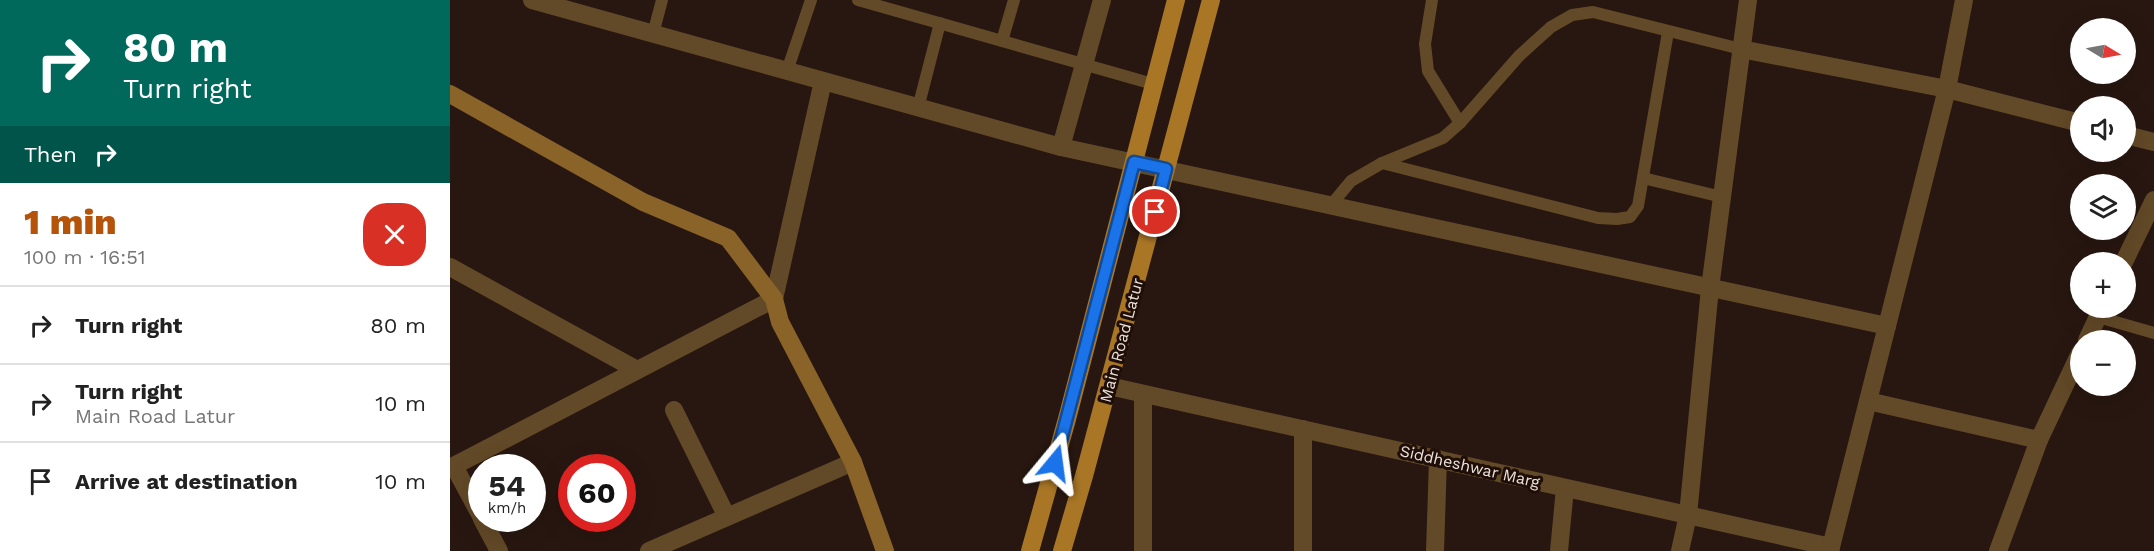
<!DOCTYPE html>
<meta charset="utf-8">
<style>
:root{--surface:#fff;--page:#f2f2f2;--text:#222;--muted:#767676;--line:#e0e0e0;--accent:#b45309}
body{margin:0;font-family:"Work Sans",sans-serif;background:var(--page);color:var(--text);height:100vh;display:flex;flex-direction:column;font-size:22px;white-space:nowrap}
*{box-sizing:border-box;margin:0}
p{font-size:20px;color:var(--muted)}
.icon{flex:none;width:33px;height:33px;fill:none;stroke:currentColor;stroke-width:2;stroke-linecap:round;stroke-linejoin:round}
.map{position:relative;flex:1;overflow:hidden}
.sheet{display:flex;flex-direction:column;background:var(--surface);width:450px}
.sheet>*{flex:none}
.hud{background:#00695c;color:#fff;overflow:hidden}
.needle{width:39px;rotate:100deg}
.buttons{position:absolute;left:1620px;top:18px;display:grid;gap:12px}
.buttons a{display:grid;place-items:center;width:66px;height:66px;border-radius:50%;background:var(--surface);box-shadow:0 6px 24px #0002;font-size:30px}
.speed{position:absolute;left:18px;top:454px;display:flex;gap:12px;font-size:30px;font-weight:700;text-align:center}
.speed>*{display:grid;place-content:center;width:78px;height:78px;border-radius:50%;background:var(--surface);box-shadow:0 6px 24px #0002;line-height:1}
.speed small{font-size:15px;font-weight:400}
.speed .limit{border:9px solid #d22;background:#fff;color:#111}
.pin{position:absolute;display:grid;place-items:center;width:51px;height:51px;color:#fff;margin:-26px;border:3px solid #fff;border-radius:50%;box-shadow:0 2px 6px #0007}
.me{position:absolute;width:66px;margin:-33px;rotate:16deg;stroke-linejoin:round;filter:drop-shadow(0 0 4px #0008)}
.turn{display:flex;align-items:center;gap:21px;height:126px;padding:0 24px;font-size:27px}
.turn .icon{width:78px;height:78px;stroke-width:2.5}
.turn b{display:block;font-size:42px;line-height:51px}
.then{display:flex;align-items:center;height:57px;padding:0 24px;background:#0003;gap:12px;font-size:22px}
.round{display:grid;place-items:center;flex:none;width:63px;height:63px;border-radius:24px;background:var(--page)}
.summary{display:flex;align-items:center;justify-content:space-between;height:102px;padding:0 24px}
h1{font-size:36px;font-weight:800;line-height:45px;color:var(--accent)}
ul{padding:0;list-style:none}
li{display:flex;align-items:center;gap:18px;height:78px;padding:0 24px;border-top:2px solid var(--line)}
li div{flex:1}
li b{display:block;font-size:22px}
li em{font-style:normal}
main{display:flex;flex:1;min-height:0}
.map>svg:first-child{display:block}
</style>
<main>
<section class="sheet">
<div class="hud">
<div class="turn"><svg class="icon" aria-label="right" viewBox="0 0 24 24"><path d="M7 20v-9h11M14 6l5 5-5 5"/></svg><div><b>80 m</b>Turn right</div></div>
<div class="then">Then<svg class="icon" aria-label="right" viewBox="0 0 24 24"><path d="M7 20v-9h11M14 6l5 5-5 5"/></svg></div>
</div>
<div class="summary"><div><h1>1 min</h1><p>100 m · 16:51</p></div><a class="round" style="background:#d93025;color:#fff"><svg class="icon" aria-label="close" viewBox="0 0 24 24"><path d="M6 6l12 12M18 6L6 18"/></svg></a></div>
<ul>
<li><svg class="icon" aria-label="right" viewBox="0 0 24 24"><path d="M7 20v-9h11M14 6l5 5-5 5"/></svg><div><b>Turn right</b></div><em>80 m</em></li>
<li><svg class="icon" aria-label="right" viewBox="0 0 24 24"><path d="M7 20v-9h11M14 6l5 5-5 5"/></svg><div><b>Turn right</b><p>Main Road Latur</p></div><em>10 m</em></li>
<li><svg class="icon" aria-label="arrive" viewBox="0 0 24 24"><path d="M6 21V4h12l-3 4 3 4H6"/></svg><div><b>Arrive at destination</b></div><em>10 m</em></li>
</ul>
</section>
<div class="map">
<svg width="1704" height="551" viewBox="0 0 1704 551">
<rect width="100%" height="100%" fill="#281710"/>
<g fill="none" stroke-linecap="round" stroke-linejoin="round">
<g stroke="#624927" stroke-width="12">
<path d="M408 0 703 84"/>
<path d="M982 0 975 44 978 71 1010 123"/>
<path d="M203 34 212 0"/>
<path d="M552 41 564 0"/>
<path d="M337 71 361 0"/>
<path d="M468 108 490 23"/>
<path d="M932 163 1148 218 1167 219 1180 217 1188 206 1218 32"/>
<path d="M1193 178 1272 197"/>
<path d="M881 205 901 181 932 163 993 138 1010 123 1069 56 1101 27 1122 15 1143 12 1291 49"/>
<path d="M1648 317 1704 333"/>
</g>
<g stroke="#624927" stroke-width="18">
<path d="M82 0 611 147 1437 326"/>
<path d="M1291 49 1497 89 1630 123"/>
<path d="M1676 135 1704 142"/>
<path d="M611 147 652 0"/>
<path d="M1674 262 1704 200"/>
<path d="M0 267 187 370"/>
<path d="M1637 340 1652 308"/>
<path d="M659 386 1381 547"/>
<path d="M1418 401 1589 440 1630 353"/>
<path d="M224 410 277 517"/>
<path d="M4 466 32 518"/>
<path d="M0 468 324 299 373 81"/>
<path d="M32 519 49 551"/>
<path d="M199 551 403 462"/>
<path d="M693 551V394"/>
<path d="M853 551V429"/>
<path d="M985 551 988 459"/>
<path d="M1109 551 1115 488"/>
<path d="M1230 551 1238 515 1260 288 1298 0"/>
<path d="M1380 551 1497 89 1514 0"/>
<path d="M1548 551 1589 440"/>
</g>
<path stroke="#8a6328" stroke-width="18" d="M0 94 193 202 278 238 324 299 330 322 403 462 435 551"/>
<g stroke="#a97625" stroke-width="18">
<path d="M580 551 617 419 726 0"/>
<path d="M612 551 634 476 761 0"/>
</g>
</g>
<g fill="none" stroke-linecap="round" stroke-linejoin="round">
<g stroke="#114b97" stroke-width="15">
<path id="route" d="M605 463 684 162 716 169 705 212"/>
</g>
<use href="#route" stroke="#1a73e8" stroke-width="10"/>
</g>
<g text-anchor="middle" stroke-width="6" stroke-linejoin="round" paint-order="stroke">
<g font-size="16" fill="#ece0db" stroke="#1e0e07">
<text transform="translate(671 340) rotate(-75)" y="6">Main Road Latur</text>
<text transform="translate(1020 466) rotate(13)" y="6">Siddheshwar Marg</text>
</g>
</g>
</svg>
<div class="buttons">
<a><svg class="needle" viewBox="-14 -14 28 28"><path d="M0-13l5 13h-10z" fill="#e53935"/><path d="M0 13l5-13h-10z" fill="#767676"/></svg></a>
<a><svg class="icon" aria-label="sound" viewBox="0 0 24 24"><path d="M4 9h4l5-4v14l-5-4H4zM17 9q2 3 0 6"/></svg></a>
<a><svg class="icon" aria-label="layers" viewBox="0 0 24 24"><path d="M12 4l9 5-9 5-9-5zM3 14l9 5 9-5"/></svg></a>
<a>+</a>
<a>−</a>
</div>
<div class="speed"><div>54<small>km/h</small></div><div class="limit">60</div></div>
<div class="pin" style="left:705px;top:212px;background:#d93025"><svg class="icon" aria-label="arrive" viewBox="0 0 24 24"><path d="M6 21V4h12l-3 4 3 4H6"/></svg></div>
<svg class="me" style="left:605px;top:463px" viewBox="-20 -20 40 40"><path d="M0-17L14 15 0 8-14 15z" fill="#1a73e8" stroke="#fff" stroke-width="4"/></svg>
</div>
</main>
